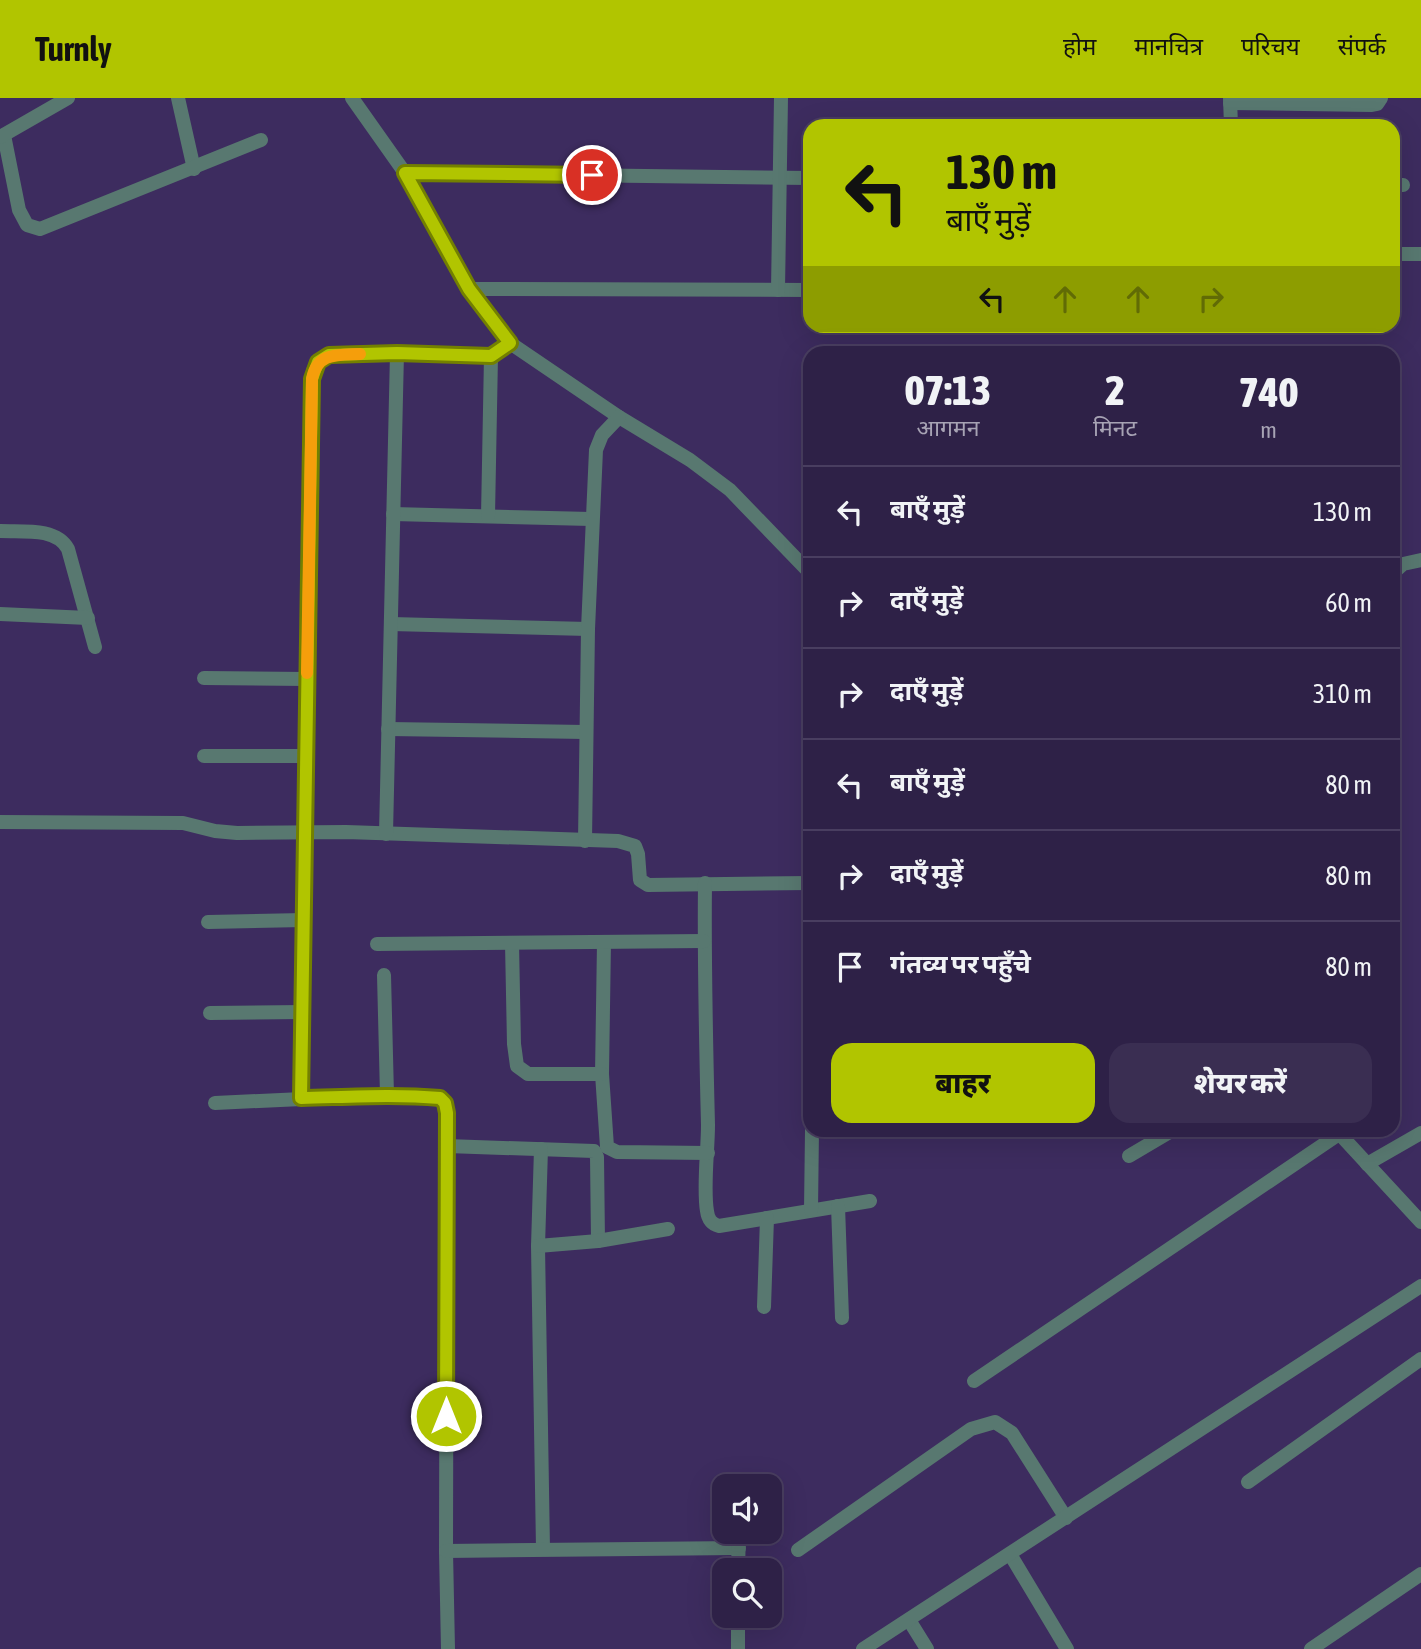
<!DOCTYPE html>
<html lang="hi">
<meta charset="utf-8">
<style>
:root{--surface:#2e2147;--page:#3a2e52;--text:#f1f3f6;--muted:#a7a3b4;--line:#493e60;--accent:#b1c500}
body{margin:0;font-family:"Asap Condensed","Noto Sans Devanagari",sans-serif;background:var(--page);color:var(--text);height:100vh;display:flex;flex-direction:column;font-size:26px;white-space:nowrap}
*{box-sizing:border-box;margin:0}
p{font-size:23px;color:var(--muted)}
.icon{flex:none;width:38px;height:38px;fill:none;stroke:currentColor;stroke-width:2;stroke-linecap:round;stroke-linejoin:round}
.map{position:relative;flex:1;overflow:hidden}
.side{position:absolute;left:803px;top:248px;width:597px;height:791px;display:flex;flex-direction:column;background:var(--surface);border-radius:21px;box-shadow:0 7px 28px #0002,0 0 0 2px var(--line)}
.side>*{flex:none}
.top-card{position:absolute;left:803px;top:21px;width:597px;height:214px;border-radius:21px;box-shadow:0 7px 28px #0002,0 0 0 2px var(--line);background:#b1c500;color:#111;overflow:hidden}
.fabs{position:absolute;left:712px;top:1376px;display:grid;gap:14px}
.fabs a{display:grid;place-items:center;width:70px;height:70px;border-radius:14px;background:var(--surface);box-shadow:0 7px 28px #0002,0 0 0 2px var(--line);font-size:35px}
.pin{position:absolute;display:grid;place-items:center;width:60px;height:60px;color:#fff;margin:-30px;border:4px solid #fff;border-radius:50%;box-shadow:0 2px 7px #0007}
.me{position:absolute;width:77px;margin:-38px;rotate:0deg;stroke-linejoin:round;filter:drop-shadow(0 0 5px #0008)}
.turn{display:flex;align-items:center;gap:24px;height:147px;padding:0 28px;font-size:32px}
.turn .icon{width:91px;height:91px;stroke-width:2.5}
.turn b{display:block;font-size:49px;line-height:60px}
.lanes{display:flex;align-items:center;height:66px;padding:0 28px;background:#0003;justify-content:center;gap:35px;direction:ltr}
.lanes .off{opacity:.35}
.eta{display:flex;justify-content:space-evenly;align-items:center;height:119px;text-align:center}
.eta b{font-size:42px;font-weight:800;line-height:49px}
.button{display:flex;gap:14px;margin-top:auto;padding:14px 28px}
.button a{flex:1;height:80px;border-radius:21px;background:var(--accent);color:#111;font-size:28px;font-weight:800;line-height:80px;text-align:center}
.button a+a{background:var(--page);color:var(--text)}
ul{padding:0;list-style:none}
li{display:flex;align-items:center;gap:21px;height:91px;padding:0 28px;border-top:2px solid var(--line)}
li div{flex:1}
li b{display:block;font-size:26px}
li em{font-style:normal}
header{display:flex;align-items:center;gap:42px;box-sizing:border-box;height:98px;padding:0 35px;background:var(--accent);color:#111}
header strong{font-size:33px}
nav{display:flex;gap:38px;margin-inline-start:auto;font-size:24px}
.map>svg:first-child{display:block}
</style>
<header>
<strong>Turnly</strong>
<nav><a>होम</a><a>मानचित्र</a><a>परिचय</a><a>संपर्क</a></nav>
</header>
<div class="map">
<svg width="1421" height="1551" viewBox="0 0 1421 1551">
<rect width="100%" height="100%" fill="#3d2c5f"/>
<g fill="none" stroke-linecap="round" stroke-linejoin="round">
<g stroke="#587870" stroke-width="14">
<path d="M178 0 194 71"/>
<path d="M352 0 405 75 469 191 510 245 619 319 690 362 730 392 810 475"/>
<path d="M1230 0 1231 28"/>
<path d="M1230 5 1372 7 1377 6 1381 0"/>
<path d="M4 37 19 112 27 127 40 131 261 42"/>
<path d="M0 39 68 0"/>
<path d="M405 75 810 80"/>
<path d="M1393 87H1403"/>
<path d="M1393 156H1421"/>
<path d="M469 191 810 192"/>
<path d="M778 192 781 0"/>
<path d="M393 416 591 421"/>
<path d="M488 418 491 258"/>
<path d="M0 433C22 434 56 429 68 451L95 549"/>
<path d="M1393 475 1403 466 1421 462"/>
<path d="M0 516 88 520"/>
<path d="M391 526 588 531"/>
<path d="M204 580 307 581"/>
<path d="M388 631 585 634"/>
<path d="M204 658H306"/>
<path d="M0 724 183 725 215 733 237 735 346 734 618 743 635 748 638 756 640 782 648 787 810 785"/>
<path d="M386 736 397 255"/>
<path d="M585 743 588 531 596 352 602 337 619 319"/>
<path d="M705 785C704 866 706 947 708 1027 708 1052 703 1090 707 1113 708 1121 711 1126 719 1128L870 1103"/>
<path d="M208 824 304 822"/>
<path d="M604 844 602 976 607 1049 617 1054 708 1055"/>
<path d="M512 845 514 946 517 968 528 976H602"/>
<path d="M377 846 704 843"/>
<path d="M384 877 387 997"/>
<path d="M210 915 303 914"/>
<path d="M301 1000 313 273 318 264 329 257 397 255 491 258 510 245"/>
<path d="M215 1005 387 997 440 1000 445 1005 447 1015 446 1453 448 1551"/>
<path d="M1336 1032 1421 1124"/>
<path d="M447 1048 594 1053 597 1059 598 1143"/>
<path d="M541 1051 538 1148 543 1451"/>
<path d="M1129 1058 1173 1032"/>
<path d="M1367 1066 1421 1035"/>
<path d="M838 1108 842 1220"/>
<path d="M811 1112 812 1032"/>
<path d="M538 1148 598 1143 668 1131"/>
<path d="M764 1209 767 1120"/>
<path d="M974 1283 1339 1036"/>
<path d="M1248 1384 1421 1261"/>
<path d="M798 1452 971 1331 995 1324 1012 1335 1066 1420"/>
<path d="M446 1453 739 1450"/>
<path d="M1010 1456 1067 1551"/>
<path d="M738 1472 739 1433"/>
<path d="M909 1522 927 1551"/>
<path d="M738 1551V1517"/>
<path d="M863 1551 1421 1188"/>
<path d="M1311 1551 1421 1476"/>
</g>
</g>
<g fill="none" stroke-linecap="round" stroke-linejoin="round">
<g stroke="#738000" stroke-width="18">
<path id="route" d="M446 1318 447 1015 445 1005 440 1000C394 996 348 999 301 1000L312 281 318 264 329 257 397 255 491 258 510 245 469 191 405 75 592 77"/>
</g>
<use href="#route" stroke="#b1c500" stroke-width="12"/>
<path stroke="#f59e0b" stroke-width="12" d="M307 575 312 281C317 254 338 257 360 256"/>
</g>
</svg>
<div class="fabs">
<a><svg class="icon" aria-label="sound" viewBox="0 0 24 24"><path d="M4 9h4l5-4v14l-5-4H4zM17 9q2 3 0 6"/></svg></a>
<a><svg class="icon" aria-label="search" viewBox="0 0 24 24"><circle cx="10" cy="10" r="6"/><path d="M15 15l6 6"/></svg></a>
</div>
<div class="pin" style="left:592px;top:77px;background:#d93025"><svg class="icon" aria-label="arrive" viewBox="0 0 24 24"><path d="M6 21V4h12l-3 4 3 4H6"/></svg></div>
<svg class="me" style="left:446px;top:1318px" viewBox="-20 -20 40 40"><circle r="17" fill="#b1c500" stroke="#fff" stroke-width="3"/><path d="M0-11L8 9 0 5-8 9z" fill="#fff"/></svg>
<div class="top-card">
<div class="turn"><svg class="icon" aria-label="left" viewBox="0 0 24 24"><path d="M17 20v-9H6M10 6l-5 5 5 5"/></svg><div><b>130 m</b>बाएँ मुड़ें</div></div>
<div class="lanes"><svg class="icon" aria-label="left" viewBox="0 0 24 24"><path d="M17 20v-9H6M10 6l-5 5 5 5"/></svg><svg class="icon off" aria-label="ahead" viewBox="0 0 24 24"><path d="M12 20V5M6 11l6-6 6 6"/></svg><svg class="icon off" aria-label="ahead" viewBox="0 0 24 24"><path d="M12 20V5M6 11l6-6 6 6"/></svg><svg class="icon off" aria-label="right" viewBox="0 0 24 24"><path d="M7 20v-9h11M14 6l5 5-5 5"/></svg></div>
</div>
<section class="side">
<div class="eta">
<div><b>07:13</b><p>आगमन</p></div>
<div><b>2</b><p>मिनट</p></div>
<div><b>740</b><p>m</p></div>
</div>
<ul>
<li><svg class="icon" aria-label="left" viewBox="0 0 24 24"><path d="M17 20v-9H6M10 6l-5 5 5 5"/></svg><div><b>बाएँ मुड़ें</b></div><em>130 m</em></li>
<li><svg class="icon" aria-label="right" viewBox="0 0 24 24"><path d="M7 20v-9h11M14 6l5 5-5 5"/></svg><div><b>दाएँ मुड़ें</b></div><em>60 m</em></li>
<li><svg class="icon" aria-label="right" viewBox="0 0 24 24"><path d="M7 20v-9h11M14 6l5 5-5 5"/></svg><div><b>दाएँ मुड़ें</b></div><em>310 m</em></li>
<li><svg class="icon" aria-label="left" viewBox="0 0 24 24"><path d="M17 20v-9H6M10 6l-5 5 5 5"/></svg><div><b>बाएँ मुड़ें</b></div><em>80 m</em></li>
<li><svg class="icon" aria-label="right" viewBox="0 0 24 24"><path d="M7 20v-9h11M14 6l5 5-5 5"/></svg><div><b>दाएँ मुड़ें</b></div><em>80 m</em></li>
<li><svg class="icon" aria-label="arrive" viewBox="0 0 24 24"><path d="M6 21V4h12l-3 4 3 4H6"/></svg><div><b>गंतव्य पर पहुँचे</b></div><em>80 m</em></li>
</ul>
<div class="button"><a>बाहर</a><a>शेयर करें</a></div>
</section>
</div>
